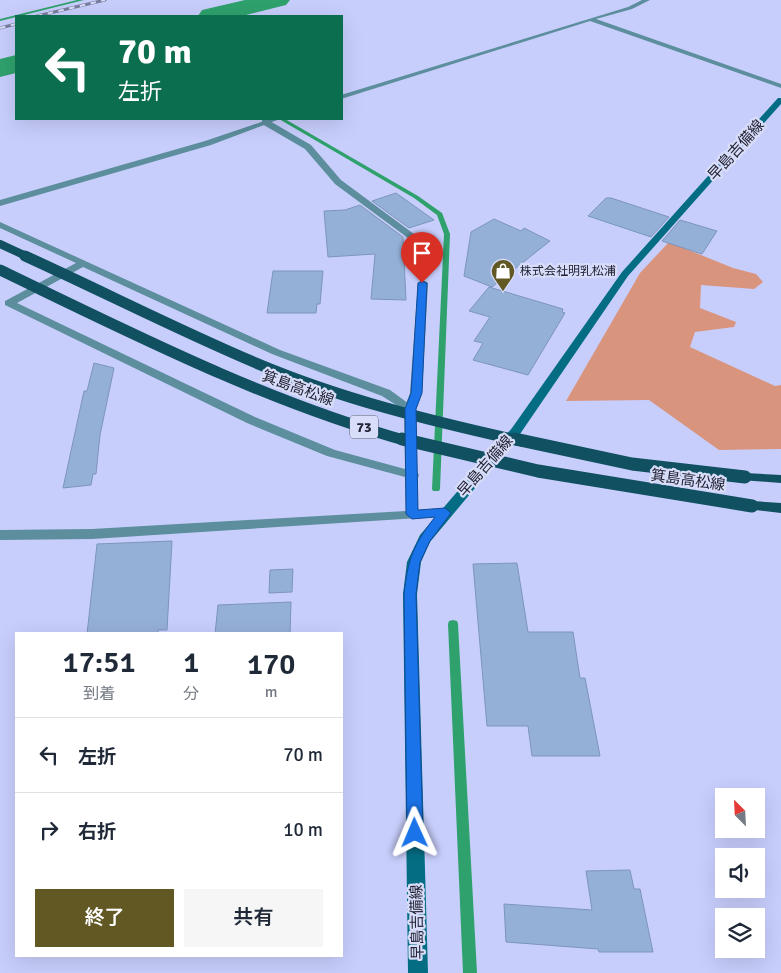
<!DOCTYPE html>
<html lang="ja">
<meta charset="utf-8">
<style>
:root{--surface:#fff;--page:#f6f6f7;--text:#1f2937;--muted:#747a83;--line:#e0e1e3;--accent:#625824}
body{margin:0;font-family:Signika,"Noto Sans JP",sans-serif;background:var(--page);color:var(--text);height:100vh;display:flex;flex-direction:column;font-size:19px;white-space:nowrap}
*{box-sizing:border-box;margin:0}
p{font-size:16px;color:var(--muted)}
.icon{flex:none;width:28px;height:28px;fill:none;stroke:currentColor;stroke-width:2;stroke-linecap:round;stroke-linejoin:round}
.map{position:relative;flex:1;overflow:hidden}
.panel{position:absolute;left:15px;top:632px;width:328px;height:325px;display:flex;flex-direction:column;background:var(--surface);border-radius:0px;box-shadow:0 5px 20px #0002}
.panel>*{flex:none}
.banner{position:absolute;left:15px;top:15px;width:328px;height:105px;border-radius:0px;box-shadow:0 5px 20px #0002;background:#0b6e4f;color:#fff;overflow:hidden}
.needle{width:32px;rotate:336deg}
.fabs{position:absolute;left:715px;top:788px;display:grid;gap:10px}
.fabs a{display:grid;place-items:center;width:50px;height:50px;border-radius:0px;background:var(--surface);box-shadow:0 5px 20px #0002;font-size:25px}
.pin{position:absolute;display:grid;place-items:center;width:42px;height:42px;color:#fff;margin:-51px -21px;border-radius:50% 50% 50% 0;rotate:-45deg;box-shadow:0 0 5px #0007}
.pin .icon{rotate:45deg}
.me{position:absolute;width:55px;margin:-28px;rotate:359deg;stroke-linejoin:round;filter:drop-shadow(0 0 4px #0008)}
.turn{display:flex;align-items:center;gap:18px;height:105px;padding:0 20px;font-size:22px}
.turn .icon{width:65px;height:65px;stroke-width:2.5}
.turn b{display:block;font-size:35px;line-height:42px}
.eta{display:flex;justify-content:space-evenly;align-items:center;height:85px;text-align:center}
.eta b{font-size:30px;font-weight:600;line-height:35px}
.button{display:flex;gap:10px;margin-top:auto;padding:10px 20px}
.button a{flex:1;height:58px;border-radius:0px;background:var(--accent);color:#fff;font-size:20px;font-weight:600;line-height:58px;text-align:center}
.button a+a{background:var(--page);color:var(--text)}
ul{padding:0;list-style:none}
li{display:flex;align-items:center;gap:15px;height:75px;padding:0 20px;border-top:1px solid var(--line)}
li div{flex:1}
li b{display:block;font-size:19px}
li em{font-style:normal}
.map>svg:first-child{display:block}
</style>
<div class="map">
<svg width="781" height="973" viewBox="0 0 781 973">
<rect width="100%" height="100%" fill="#c8cefc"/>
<path fill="#d9947e" d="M669 242 733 268 756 274 763 282 754 289 701 285 700 308 736 322 734 327 695 332 690 347 775 386 781 385V449L719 450 649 400 566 401 640 273Z"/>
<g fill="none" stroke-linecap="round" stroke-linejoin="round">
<g fill="#2fa16c" fill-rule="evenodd">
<path d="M77 0H84L0 21V19Z"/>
<path d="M279 119H285L418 196 442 213 450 234 440 489 439 491H433L432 489 444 234 437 215 414 198Z"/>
<path d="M453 620 457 621 458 624 477 973H463L448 624 449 621Z"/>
</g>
<g fill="#2fa16c" fill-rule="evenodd">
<path d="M245 0H290L286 5 242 16H198L202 10Z"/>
<path d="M16 55V73L0 77V59Z"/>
</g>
</g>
<g fill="#95b0d7" stroke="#7c95bb">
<path d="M396 193 434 220 409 228 372 201Z"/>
<path d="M606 198H611L669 217 651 237 588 216Z"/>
<path d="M360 205 403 237 406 300 371 299 375 254 328 257 324 211 345 210Z"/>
<path d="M494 219 521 231 524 228 550 241 492 287 464 276 471 232Z"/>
<path d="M680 220 717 231 702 254 662 241Z"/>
<path d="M273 271H323L320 304H317L316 313H267Z"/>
<path d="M489 287 563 309 562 312 565 313 528 375 473 360 483 343 474 341 490 317 469 311Z"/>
<path d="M94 363 114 368 100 435 96 474H93L91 485 63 488 84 391H87Z"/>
<path d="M172 541 167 630H158V634H87L97 544Z"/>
<path d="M517 563 528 632H573L580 678H585L600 756H532L528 726H487L473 564Z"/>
<path d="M293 569 292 592 269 593 270 570Z"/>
<path d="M291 602 290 634H215L218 605Z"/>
<path d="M630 870 634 889H640L653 952H599L598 949 506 942 504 904 592 910 586 871Z"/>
</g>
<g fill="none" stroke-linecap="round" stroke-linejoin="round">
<g fill="#5c8e9d" fill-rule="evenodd">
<path d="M262 120H268L311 145 341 180 418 237V241H412L335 184 305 149 262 124Z"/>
<path d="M423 280 428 283 422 393 416 409 410 413 404 409 410 393 418 283Z"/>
</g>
<g fill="#5c8e9d" fill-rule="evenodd">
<path d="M642 0H650L632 9 596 19 781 84V88L590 21 341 99V95L628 7Z"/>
<path d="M270 119H280L211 145 0 206V200L205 141Z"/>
<path d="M0 222 280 350 390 390 416 409 417 472 419 475 418 478V510H450L451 513 450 516 92 539 0 540V530L92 529 406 511 405 477 327 456 247 423 5 305V301L76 263 0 228ZM83 267 272 354 382 396 404 410 405 469 335 450 255 417 17 303Z"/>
</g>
<path fill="#046d83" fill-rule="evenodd" d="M778 98H781V104L628 276 520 434 430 542 421 562 417 594 428 973H408L403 594 407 562 420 535 512 428 622 272Z"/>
<g fill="#105060" fill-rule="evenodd">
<path d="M745 473 781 475V483L741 480 739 477Z"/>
<path d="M752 501 781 503V513L747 509 746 506Z"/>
</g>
<g stroke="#787c9d" stroke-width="3">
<g id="rail">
<path d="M37 16 105 0"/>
<path d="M0 28 16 24"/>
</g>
</g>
<use href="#rail" stroke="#d8ddf9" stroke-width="2" stroke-dasharray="5.5" stroke-linecap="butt"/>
<path stroke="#105060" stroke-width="8" d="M0 244 28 257"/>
<g stroke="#105060" stroke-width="11">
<path d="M25 256C102 291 178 330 256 363 341 399 431 421 521 441"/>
<path d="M0 270C133 334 264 401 407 441"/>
</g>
<g stroke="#105060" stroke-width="13">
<path d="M402 439 538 471 752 506"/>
<path d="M515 439 632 464 745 477"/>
</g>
</g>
<path fill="#1a73e8" stroke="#114b97" d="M422 281 427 283 422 393 416 409 418 510 445 508 451 513 430 541 420 562 416 594 423 833 420 839 415 841 409 839 407 833 404 594C408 559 413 545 435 517L412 519 406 514 405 409 411 393 418 283Z"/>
<defs>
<g id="shop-pin" transform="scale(1.25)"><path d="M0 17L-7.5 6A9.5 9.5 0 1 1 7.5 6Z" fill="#625824" stroke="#d8ddf9"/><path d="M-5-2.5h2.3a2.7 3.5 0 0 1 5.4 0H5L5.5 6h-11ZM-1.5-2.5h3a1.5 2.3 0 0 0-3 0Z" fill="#fff"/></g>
</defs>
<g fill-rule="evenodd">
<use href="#shop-pin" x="503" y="271"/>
</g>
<g text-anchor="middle" stroke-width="4.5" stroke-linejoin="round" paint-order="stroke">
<g font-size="12" fill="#202233" stroke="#d8ddf9" text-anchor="start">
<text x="520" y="275">株式会社明乳松浦</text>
</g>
<rect fill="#d8ddf9" stroke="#575a6e" stroke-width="1" x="350" y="415.5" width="28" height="23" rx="4"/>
<g font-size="14" font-weight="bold" fill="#202233">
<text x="364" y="432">73</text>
</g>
<g font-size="15" fill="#202233" stroke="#d8ddf9">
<text transform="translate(736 150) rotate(-48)" y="5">早島吉備線</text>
<text transform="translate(298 388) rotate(20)" y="5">箕島高松線</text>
<text transform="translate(485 466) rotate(-49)" y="5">早島吉備線</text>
<text transform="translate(688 480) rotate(8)" y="5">箕島高松線</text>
<text transform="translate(417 922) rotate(-91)" y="5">早島吉備線</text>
</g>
</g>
</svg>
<div class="fabs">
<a><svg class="needle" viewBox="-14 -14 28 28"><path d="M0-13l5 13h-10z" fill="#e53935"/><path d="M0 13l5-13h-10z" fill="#747a83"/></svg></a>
<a><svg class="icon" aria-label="sound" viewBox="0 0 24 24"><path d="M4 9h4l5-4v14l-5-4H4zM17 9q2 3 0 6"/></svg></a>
<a><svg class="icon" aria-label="layers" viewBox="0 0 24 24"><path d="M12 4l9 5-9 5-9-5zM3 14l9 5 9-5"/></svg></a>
</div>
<div class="pin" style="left:422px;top:283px;background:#d93025"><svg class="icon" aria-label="arrive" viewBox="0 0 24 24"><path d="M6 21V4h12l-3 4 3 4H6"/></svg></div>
<svg class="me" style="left:415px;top:833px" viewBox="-20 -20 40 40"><path d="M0-17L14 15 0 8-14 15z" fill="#1a73e8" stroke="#fff" stroke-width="4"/></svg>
<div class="banner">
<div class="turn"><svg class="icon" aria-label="left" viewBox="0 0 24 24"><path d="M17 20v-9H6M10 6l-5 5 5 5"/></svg><div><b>70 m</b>左折</div></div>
</div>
<section class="panel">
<div class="eta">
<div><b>17:51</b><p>到着</p></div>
<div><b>1</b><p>分</p></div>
<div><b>170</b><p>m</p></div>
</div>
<ul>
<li><svg class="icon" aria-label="left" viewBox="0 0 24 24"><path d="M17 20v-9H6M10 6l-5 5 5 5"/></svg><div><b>左折</b></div><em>70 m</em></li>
<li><svg class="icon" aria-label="right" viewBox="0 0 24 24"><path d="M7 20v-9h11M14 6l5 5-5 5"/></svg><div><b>右折</b></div><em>10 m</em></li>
</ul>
<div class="button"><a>終了</a><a>共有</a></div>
</section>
</div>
